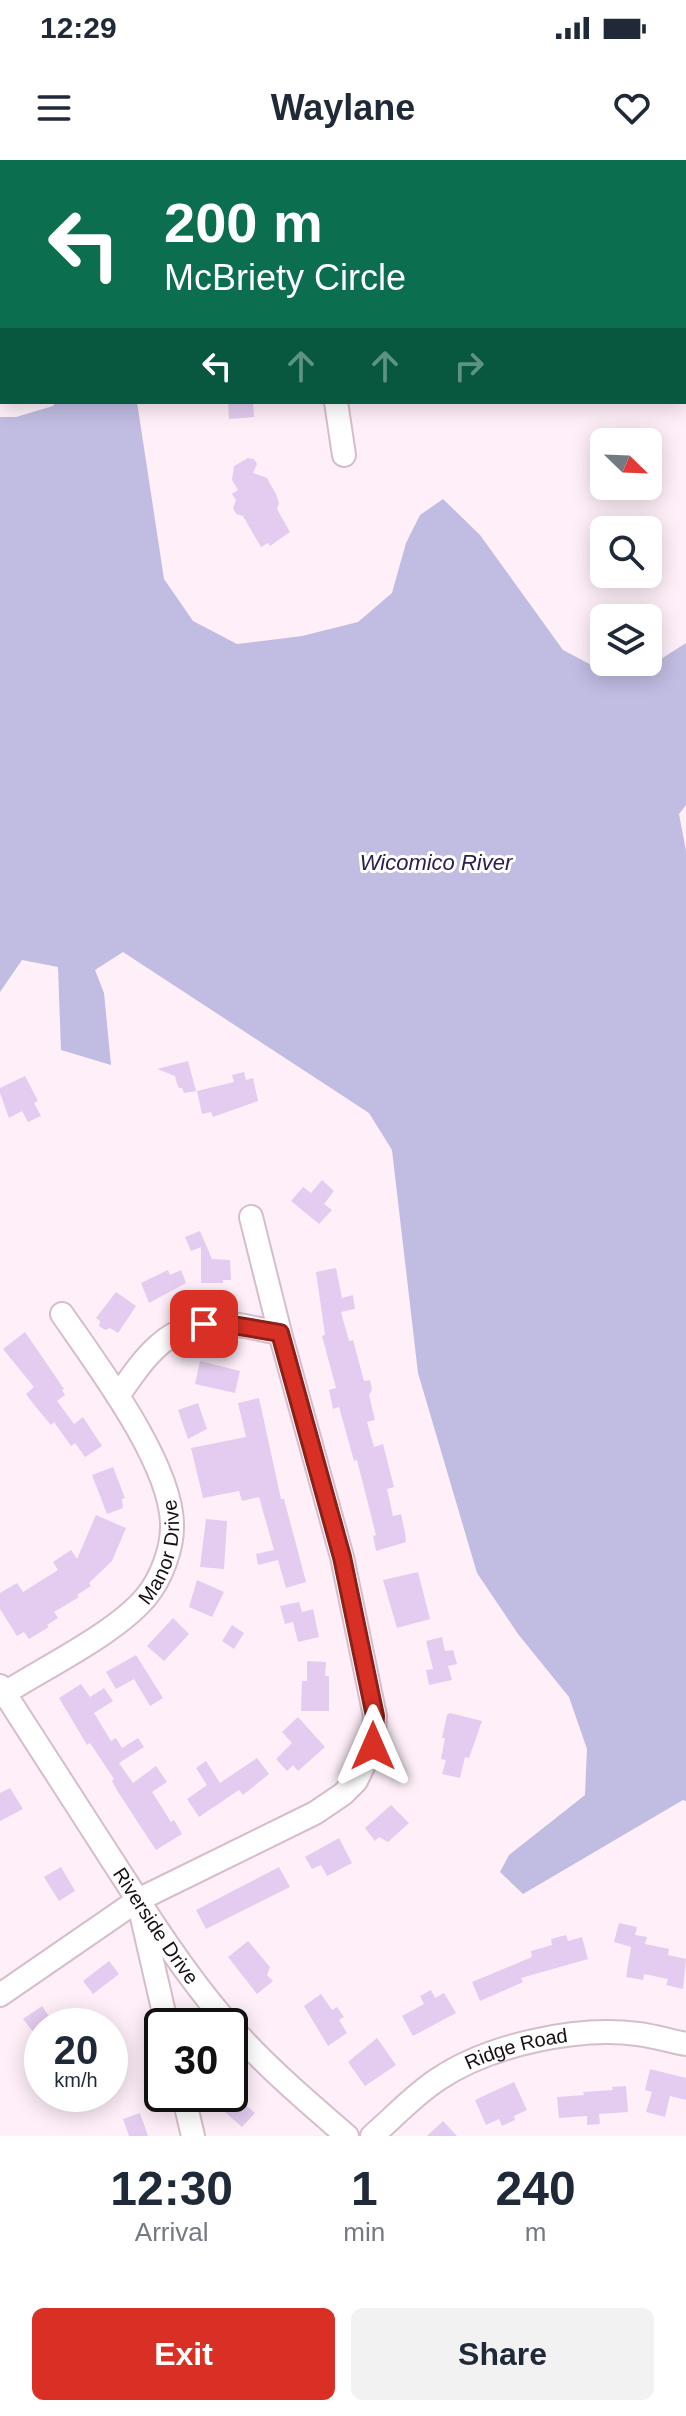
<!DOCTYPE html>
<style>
:root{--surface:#fff;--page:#f2f2f3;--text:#1f2937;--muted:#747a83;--accent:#d93025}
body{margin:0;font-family:Helvetica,sans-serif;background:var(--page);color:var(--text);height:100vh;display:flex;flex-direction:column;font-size:30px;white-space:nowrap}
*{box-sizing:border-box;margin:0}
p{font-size:26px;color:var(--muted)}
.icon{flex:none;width:44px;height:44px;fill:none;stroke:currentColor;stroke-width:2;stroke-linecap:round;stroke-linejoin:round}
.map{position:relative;height:1976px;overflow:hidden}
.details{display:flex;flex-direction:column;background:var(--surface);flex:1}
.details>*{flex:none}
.banner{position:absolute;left:0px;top:0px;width:686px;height:244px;box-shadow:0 4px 20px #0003;background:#0b6e4f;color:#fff;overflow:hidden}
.needle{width:52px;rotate:113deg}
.controls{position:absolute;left:590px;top:268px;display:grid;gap:16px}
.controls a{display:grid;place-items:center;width:72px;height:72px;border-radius:12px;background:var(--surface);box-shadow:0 4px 20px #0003;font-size:40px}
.speed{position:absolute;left:24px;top:1848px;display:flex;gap:16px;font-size:40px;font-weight:700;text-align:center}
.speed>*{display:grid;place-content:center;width:104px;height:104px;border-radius:50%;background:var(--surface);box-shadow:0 4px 20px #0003;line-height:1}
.speed small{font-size:20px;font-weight:400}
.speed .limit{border:4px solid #111;border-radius:12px;background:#fff;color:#111}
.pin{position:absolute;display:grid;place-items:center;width:68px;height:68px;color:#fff;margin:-34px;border-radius:16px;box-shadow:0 4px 12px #0006}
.me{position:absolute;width:88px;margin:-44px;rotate:0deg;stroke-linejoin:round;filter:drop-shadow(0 0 6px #0008)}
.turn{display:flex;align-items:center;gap:28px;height:168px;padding:0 32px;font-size:36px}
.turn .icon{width:104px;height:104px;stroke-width:2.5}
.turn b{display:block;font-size:56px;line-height:68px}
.lanes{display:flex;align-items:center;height:76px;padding:0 32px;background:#0003;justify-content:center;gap:40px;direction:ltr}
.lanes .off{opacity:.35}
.eta{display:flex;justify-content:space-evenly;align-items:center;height:136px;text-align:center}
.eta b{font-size:48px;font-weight:700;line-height:56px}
.primary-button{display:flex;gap:16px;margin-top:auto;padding:16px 32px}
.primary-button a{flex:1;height:92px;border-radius:12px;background:var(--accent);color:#fff;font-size:32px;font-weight:700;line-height:92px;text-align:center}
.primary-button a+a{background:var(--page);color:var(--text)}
.status{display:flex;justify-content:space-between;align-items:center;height:56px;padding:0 40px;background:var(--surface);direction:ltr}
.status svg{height:22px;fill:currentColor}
header{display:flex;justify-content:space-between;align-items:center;height:104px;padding:0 32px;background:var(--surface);font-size:36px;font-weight:700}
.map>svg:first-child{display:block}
</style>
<div class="status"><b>12:29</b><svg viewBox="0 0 49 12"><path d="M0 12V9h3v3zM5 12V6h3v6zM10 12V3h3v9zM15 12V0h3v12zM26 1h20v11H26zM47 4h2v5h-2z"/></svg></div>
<header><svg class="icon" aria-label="menu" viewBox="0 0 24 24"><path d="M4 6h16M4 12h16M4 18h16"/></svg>Waylane<svg class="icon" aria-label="heart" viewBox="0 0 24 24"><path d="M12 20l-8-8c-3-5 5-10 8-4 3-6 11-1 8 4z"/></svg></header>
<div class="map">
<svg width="686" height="1976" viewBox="0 0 686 1976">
<rect width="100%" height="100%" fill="#feeff9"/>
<path fill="#c0bce2" d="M56 242H137L164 419 193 461 237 484 302 476 358 462 392 433 406 383 420 355 443 339 480 375 563 490 601 510 647 508 686 483V645L679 654 686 691V1641L683 1640 523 1734 500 1712 509 1695 585 1635 587 1589 569 1537 518 1474 477 1413 418 1213 392 990 369 953 123 792 95 810 104 833 111 905 61 890 58 807 22 800 0 832V257H16L53 246Z"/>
<g fill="#e3ccef">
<path d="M228 242H253L254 257 229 259Z"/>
<path d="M248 298 254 299 257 304 253 313 267 318 276 334 279 343 277 349 290 372 270 386 268 383 261 387 243 356 236 354 233 348 236 340 232 334 238 330 232 320 234 306Z"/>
<path d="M188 901 196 931 184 933 182 928H179L177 924 175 916 157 909Z"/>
<path d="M244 912 246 920 253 918 258 941 213 957 211 952 202 954 197 931 234 922 232 915Z"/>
<path d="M25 916 38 941 34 943 41 956 28 962 22 951 9 958 0 933V928Z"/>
<path d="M322 1020 334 1031 324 1044 332 1050 319 1064 291 1041 303 1027 311 1033Z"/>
<path d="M200 1071 212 1099 230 1100 231 1120H223V1123H201V1087L191 1091 185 1077Z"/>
<path d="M336 1108 342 1138 353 1135 355 1149 341 1152 349 1181 353 1180 364 1221 370 1220 372 1230 369 1235 375 1260 367 1262 374 1287 383 1284 394 1327 387 1329 393 1356 401 1354 405 1373 406 1382 376 1391 373 1376 376 1375 357 1300 354 1301 339 1247 333 1249 329 1230 336 1228 322 1176 325 1175 316 1112Z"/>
<path d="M168 1110 170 1115 181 1110 186 1123 149 1143 141 1123Z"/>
<path d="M116 1132 136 1146 118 1173 110 1168 105 1170 99 1166 100 1161 96 1158Z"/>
<path d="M25 1172 64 1229 62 1230 65 1235 57 1241 74 1264 83 1257 102 1286 85 1297 75 1283 71 1286 54 1262 51 1265 35 1246 26 1234 34 1227 3 1189Z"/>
<path d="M200 1201 240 1211 235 1233 195 1224Z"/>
<path d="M259 1238 281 1339H284L306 1422 286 1428 278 1400 258 1405 256 1394 274 1390 259 1337 242 1341 239 1331 203 1338 191 1288 246 1277 238 1243Z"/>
<path d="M198 1243 207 1269 188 1279 178 1250Z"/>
<path d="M113 1307 125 1338 122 1339 123 1348 107 1354 92 1315Z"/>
<path d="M96 1355 126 1368 112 1401 89 1423 91 1426 77 1435 79 1437 54 1452 58 1458 47 1465 49 1467 29 1479 24 1472 17 1476 0 1449V1433L17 1423 23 1432 58 1410 53 1402 71 1390 77 1399Z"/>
<path d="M206 1359 227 1361 224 1409 200 1407Z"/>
<path d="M418 1412 430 1459 397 1468 383 1420Z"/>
<path d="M197 1420 224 1432 212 1457 189 1447Z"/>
<path d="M299 1442 302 1452 313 1449 319 1477 298 1482 293 1462 285 1464 280 1446Z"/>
<path d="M173 1458 189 1474 164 1501 147 1486Z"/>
<path d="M232 1465 244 1473 234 1489 222 1481Z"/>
<path d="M442 1477 445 1491 453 1490 457 1504 448 1506 452 1520 429 1525 426 1510 433 1509 426 1481Z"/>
<path d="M136 1495 163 1538 150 1546 134 1519 116 1529 106 1512Z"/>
<path d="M307 1501 326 1502 325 1516H329V1551H301L302 1521H307Z"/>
<path d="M81 1524 90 1537 104 1528 113 1541 94 1553 111 1581 116 1578 122 1588 138 1578 144 1587 119 1603 133 1623 156 1606 167 1622 152 1632 171 1662 174 1660 182 1674 156 1690 118 1632 112 1621 114 1619 90 1583 87 1585 59 1538Z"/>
<path d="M450 1553 482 1561 469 1598 465 1597 460 1618 442 1614 446 1600 441 1599 445 1578H442L447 1555Z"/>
<path d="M298 1557 325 1587 298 1611 293 1605 287 1611 276 1599 292 1583 282 1572Z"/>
<path d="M257 1598 269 1614 243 1635 239 1630 199 1657 187 1639 207 1625 196 1608 206 1601 220 1623Z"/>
<path d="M10 1628 23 1649 0 1661V1633Z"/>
<path d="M391 1645 409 1663 388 1682 379 1677 375 1681 365 1668Z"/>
<path d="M339 1678 352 1703 327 1716 321 1705 312 1709 305 1697Z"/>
<path d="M61 1707 75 1731 59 1741 44 1717Z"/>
<path d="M279 1707 290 1727 206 1769 196 1750Z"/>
<path d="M619 1763 637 1767 635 1775 647 1777 645 1784 669 1789 668 1795 686 1799 683 1829 666 1825 668 1819 644 1814 643 1820 626 1817 631 1787 614 1782Z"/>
<path d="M566 1775 568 1781 582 1777 588 1799 521 1818 523 1822 480 1841 472 1822 532 1797 531 1791 552 1785 551 1779Z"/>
<path d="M248 1781 270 1807 267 1815 273 1821 257 1834 228 1797Z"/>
<path d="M109 1801 119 1814 93 1834 83 1821Z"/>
<path d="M431 1830 435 1838 444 1833 456 1853 413 1876 402 1856 424 1844 420 1836Z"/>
<path d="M321 1834 332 1850 337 1847 344 1857 339 1860 347 1873 328 1886 304 1846Z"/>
<path d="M42 1846 52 1861 34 1873 23 1859Z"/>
<path d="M377 1878 396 1905 365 1926 348 1902Z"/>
<path d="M650 1909 686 1918V1940L670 1936 665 1957 646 1952 652 1932 645 1930Z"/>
<path d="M514 1922 527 1950 514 1956 515 1960 502 1966 499 1959 486 1965 475 1940Z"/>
<path d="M626 1926 628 1952 599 1954 600 1964 587 1965V1956L559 1958 557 1937 584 1935 583 1932 613 1930 612 1927Z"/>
<path d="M230 1932 255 1953 242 1967 218 1946Z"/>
<path d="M140 1953 148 1976H129L123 1959Z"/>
<path d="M443 1961 457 1976H427Z"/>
</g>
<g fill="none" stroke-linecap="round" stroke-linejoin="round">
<g stroke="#d6bdcd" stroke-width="26">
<g id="minor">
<path d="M355 2V0"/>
<path d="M336 242 344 295"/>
<path d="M118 1236C144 1198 167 1163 218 1163 238 1163 260 1170 280 1173"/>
<path id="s1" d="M0 1526C37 1584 75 1642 112 1700 147 1754 182 1810 224 1859 261 1902 304 1939 347 1976"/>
<path id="s2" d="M5 1533C46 1507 116 1473 146 1437 161 1419 173 1388 172 1363 170 1301 97 1205 62 1154"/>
<path d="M141 1753 167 1866"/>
<path d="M0 1835 138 1740 315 1653 343 1634 356 1621 373 1586 375 1556 342 1397 280 1173 251 1057"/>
<path d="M183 1934 193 1976"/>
<path id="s3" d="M372 1976C393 1958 414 1935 437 1920 488 1885 577 1866 638 1874 654 1876 670 1881 686 1884"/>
</g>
</g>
<use href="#minor" stroke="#fff" stroke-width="22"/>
</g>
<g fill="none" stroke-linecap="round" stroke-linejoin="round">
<g stroke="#8d1f18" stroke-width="20">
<path id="route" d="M204 1164 221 1163 280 1173 342 1397 375 1556 373 1586"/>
</g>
<use href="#route" stroke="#d93025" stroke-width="14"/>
</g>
<g text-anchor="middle" stroke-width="6" stroke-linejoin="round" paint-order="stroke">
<g font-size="20" fill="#180f15" stroke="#fff">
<text dy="7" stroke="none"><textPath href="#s2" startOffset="220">Manor Drive</textPath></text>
<text dy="7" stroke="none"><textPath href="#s1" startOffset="286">Riverside Drive</textPath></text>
<text dy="7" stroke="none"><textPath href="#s3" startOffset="172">Ridge Road</textPath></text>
</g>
<g font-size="22" font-style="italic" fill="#2b2150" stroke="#fff">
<text x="436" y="710">Wicomico River</text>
</g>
</g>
</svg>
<div class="controls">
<a><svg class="needle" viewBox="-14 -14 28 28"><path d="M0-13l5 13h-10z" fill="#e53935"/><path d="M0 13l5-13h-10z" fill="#747a83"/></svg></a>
<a><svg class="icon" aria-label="search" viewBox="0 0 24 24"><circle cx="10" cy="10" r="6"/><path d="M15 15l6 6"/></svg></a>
<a><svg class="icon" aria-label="layers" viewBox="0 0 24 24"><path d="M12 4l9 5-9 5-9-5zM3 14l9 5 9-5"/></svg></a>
</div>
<div class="speed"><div>20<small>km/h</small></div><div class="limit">30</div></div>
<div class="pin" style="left:204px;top:1164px;background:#d93025"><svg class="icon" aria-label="arrive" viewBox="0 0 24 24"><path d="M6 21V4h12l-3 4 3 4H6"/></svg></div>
<svg class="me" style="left:373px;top:1586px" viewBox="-20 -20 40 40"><path d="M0-17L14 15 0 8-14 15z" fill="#d93025" stroke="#fff" stroke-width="4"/></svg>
<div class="banner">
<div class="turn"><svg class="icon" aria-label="left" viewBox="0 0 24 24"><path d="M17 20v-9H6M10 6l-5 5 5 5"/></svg><div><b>200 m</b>McBriety Circle</div></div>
<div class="lanes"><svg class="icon" aria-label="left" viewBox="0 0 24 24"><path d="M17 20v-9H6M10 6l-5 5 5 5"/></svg><svg class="icon off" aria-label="ahead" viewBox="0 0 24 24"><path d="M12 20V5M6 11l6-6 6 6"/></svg><svg class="icon off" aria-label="ahead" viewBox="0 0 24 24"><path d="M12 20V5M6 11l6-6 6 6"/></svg><svg class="icon off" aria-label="right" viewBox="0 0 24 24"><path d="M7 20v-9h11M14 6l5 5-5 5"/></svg></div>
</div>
</div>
<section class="details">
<div class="eta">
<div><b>12:30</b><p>Arrival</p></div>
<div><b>1</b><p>min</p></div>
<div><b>240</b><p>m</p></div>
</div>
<div class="primary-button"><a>Exit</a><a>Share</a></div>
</section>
